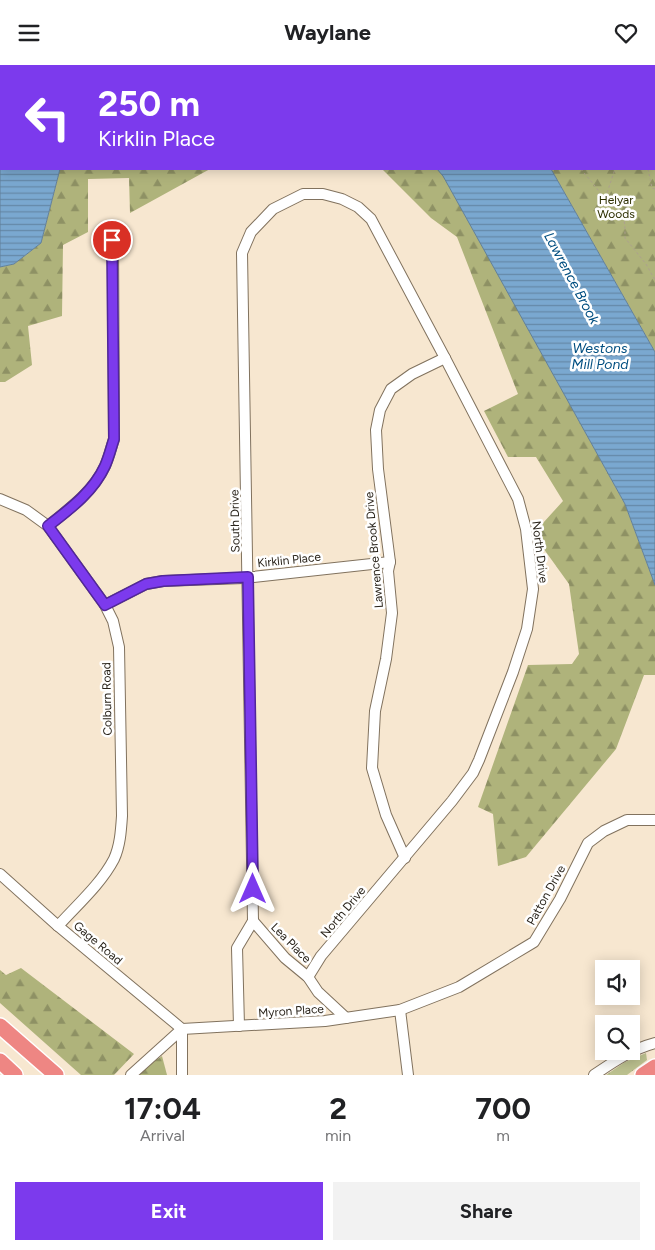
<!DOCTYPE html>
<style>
:root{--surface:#fff;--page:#f2f2f2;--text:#202124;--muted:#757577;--accent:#7c3aed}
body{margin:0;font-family:Figtree,sans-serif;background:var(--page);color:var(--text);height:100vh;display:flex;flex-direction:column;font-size:19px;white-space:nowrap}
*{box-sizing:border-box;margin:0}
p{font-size:16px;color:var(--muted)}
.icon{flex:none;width:28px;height:28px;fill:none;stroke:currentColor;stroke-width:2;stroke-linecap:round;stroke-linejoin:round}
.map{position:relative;height:1010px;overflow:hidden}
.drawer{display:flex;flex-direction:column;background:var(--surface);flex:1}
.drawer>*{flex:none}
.hud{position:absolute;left:0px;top:0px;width:655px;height:105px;box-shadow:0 2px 12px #0003;background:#7c3aed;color:#fff;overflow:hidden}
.tools{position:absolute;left:595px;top:895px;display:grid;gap:10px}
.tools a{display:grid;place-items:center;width:45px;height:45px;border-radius:0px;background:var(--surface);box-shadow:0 2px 12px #0003;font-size:25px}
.pin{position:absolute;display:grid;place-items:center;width:42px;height:42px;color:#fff;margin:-21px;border:2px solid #fff;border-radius:50%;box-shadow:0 1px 5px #0007}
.me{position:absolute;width:55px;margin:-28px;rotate:0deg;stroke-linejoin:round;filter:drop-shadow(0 0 4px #0008)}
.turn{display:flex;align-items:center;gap:18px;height:105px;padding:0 15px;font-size:22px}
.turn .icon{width:65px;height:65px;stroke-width:2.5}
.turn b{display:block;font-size:35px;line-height:42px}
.eta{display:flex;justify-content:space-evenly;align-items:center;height:85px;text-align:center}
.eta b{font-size:30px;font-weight:700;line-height:35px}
.primary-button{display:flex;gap:10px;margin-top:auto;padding:10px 15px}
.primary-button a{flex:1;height:58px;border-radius:0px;background:var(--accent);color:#fff;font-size:20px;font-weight:700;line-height:58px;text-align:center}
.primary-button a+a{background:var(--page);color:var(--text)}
header{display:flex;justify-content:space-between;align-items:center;height:65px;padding:0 15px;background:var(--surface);font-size:22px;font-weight:700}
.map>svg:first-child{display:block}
</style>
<header><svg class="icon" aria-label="menu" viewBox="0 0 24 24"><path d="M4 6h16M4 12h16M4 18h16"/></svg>Waylane<svg class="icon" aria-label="heart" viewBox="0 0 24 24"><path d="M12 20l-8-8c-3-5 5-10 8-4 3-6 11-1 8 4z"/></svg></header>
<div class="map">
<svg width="655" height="1010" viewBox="0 0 655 1010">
<defs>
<pattern id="grass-tufts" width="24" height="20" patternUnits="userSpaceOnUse" patternTransform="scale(1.25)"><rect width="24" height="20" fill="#bcc18f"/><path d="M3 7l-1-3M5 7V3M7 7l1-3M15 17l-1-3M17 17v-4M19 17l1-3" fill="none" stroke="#999c74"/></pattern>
<pattern id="forest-firs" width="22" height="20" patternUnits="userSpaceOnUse" patternTransform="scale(1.25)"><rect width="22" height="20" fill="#afb37b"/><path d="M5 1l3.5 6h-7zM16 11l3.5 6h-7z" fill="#8e9164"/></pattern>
<pattern id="garden-dots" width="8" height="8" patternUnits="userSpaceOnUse" patternTransform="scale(1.25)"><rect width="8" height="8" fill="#bcc18f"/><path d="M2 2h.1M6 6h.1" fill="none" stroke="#999c74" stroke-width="1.8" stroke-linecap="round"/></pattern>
<pattern id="water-rules" width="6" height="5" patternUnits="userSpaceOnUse" patternTransform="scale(1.25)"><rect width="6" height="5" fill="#7aa8d0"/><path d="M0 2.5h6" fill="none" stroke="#6488a8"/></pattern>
</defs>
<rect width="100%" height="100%" fill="#f7e7d0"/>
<path fill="url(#grass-tufts)" d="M646 988 647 995 627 1010H606L625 997Z"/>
<g fill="url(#forest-firs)">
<path d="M655 15V287L551 104H654Z"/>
<path d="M60 104H210L130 148 129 113 88 114V167L63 180 62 251 28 261 32 300 5 317H0V202L14 199 41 178Z"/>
<path d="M382 104H437L443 110 625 439 655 520V610H644L616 684 526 792 498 801 493 749 478 742 528 600 572 599 579 589 569 519 533 469 563 436 536 392H508L484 346 518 329 457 172 431 153Z"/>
<path d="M21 903 134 989 114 1010H81L0 938V905L6 910Z"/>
<path d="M162 991 167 1010H134Z"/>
</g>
<path fill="url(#garden-dots)" d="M477 0H655V34L654 35V1Z"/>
<g fill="url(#water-rules)" stroke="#628099">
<path d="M0 0H466L467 1H1V104H60L41 178 14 199 0 202Z"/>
<path d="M437 104H551L655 287V520L625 439 443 111Z"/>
</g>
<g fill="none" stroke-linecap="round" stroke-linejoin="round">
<g stroke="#81725e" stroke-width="12">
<g id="minor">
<path d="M576 1 577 0"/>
<path d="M0 434 26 445 48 461 105 540 113 556 119 582 122 751C121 766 120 781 114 794 101 819 77 840 58 861"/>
<path d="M48 461C70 443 93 427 105 401 109 392 111 383 114 374L113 175"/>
<path d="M105 540 146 519 163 516 244 513 390 497"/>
<path d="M405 793 386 750 372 703 375 646 386 594 392 548 388 506 390 497 378 404 376 365 380 345 391 324 412 309 445 293"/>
<path d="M0 809 58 861 182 964"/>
<path d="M253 856 242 188 251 167 273 144 303 129H323L342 134 358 142 371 154 445 293 518 434 526 464 533 524 527 564 513 607 479 695 473 708 452 736 321 891 308 912"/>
<path d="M253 856 285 893 308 912 318 927 346 953"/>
<path d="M400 945 408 1010"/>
<path d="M239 961 237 883 253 856"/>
<path d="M182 964 325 956 400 945 459 922 534 877 560 834 588 778 604 766 627 755H655"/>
<path d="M131 1010 182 964"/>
<path d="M182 1010V964"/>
<path d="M594 1010C613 997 632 984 655 978"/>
</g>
</g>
<g stroke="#fff" stroke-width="18">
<g id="highway">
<path d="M0 961 56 1010"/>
<path d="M0 996 15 1010"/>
<path d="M643 1010 655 1002"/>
</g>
</g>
<g stroke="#ada08f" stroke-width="1" stroke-dasharray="2.5 2.5" stroke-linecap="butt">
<path d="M622 0 623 1"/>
<path d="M654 8 655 7"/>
<path d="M654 30 655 31"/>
<path d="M581 104C589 115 600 124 604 137 625 146 625 152 625 173L646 199 655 215"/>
<path d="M648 104 652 123 655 124"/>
<path d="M604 137 615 104"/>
</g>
<use href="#minor" stroke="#fff" stroke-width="10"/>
<use href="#highway" stroke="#ee8683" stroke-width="15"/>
</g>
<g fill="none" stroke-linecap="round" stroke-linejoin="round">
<g stroke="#51269a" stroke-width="12">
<path id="route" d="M112 175 114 374C111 383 109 392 105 401 93 427 70 444 48 461L105 540 146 519 163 516 248 512 253 824"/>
</g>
<use href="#route" stroke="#7c3aed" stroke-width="9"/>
</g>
<g text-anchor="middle" stroke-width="5" stroke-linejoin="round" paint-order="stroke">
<g font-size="12" fill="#2d2f01" stroke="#fff">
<text x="616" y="139">Helyar<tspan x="616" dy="14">Woods</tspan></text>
</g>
<g font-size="12" fill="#29231a" stroke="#fff">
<text transform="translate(235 456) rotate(-91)" y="4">South Drive</text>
<text transform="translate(374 485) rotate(-95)" y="4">Lawrence Brook Drive</text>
<text transform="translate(540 487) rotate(83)" y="4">North Drive</text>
<text transform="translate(289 495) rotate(-6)" y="4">Kirklin Place</text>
<text transform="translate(107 634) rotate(-91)" y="4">Colburn Road</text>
<text transform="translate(546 830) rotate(-61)" y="4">Patton Drive</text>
<text transform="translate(343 847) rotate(-50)" y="4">North Drive</text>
<text transform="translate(98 878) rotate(40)" y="4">Gage Road</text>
<text transform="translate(291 878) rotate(45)" y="4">Lea Place</text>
<text transform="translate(291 946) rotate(-4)" y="4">Myron Place</text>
</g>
<g font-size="14" font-style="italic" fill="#004e80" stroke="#fff">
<text transform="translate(572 213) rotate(62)" y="5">Lawrence Brook</text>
<text x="600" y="288">Westons<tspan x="600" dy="16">Mill Pond</tspan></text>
</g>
</g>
</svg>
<div class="tools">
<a><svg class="icon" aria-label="sound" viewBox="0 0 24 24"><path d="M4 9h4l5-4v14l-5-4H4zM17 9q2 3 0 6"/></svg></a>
<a><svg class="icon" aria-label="search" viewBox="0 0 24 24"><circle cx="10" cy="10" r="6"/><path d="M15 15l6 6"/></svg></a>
</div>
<div class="pin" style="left:112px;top:175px;background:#d93025"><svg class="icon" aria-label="arrive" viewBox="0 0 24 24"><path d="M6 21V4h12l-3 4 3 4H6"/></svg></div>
<svg class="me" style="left:253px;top:824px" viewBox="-20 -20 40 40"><path d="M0-17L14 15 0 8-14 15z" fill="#7c3aed" stroke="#fff" stroke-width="4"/></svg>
<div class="hud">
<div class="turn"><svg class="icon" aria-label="left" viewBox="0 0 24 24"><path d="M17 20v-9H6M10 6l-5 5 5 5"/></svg><div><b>250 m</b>Kirklin Place</div></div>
</div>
</div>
<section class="drawer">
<div class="eta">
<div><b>17:04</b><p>Arrival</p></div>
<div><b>2</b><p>min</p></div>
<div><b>700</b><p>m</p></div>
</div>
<div class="primary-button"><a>Exit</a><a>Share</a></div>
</section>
